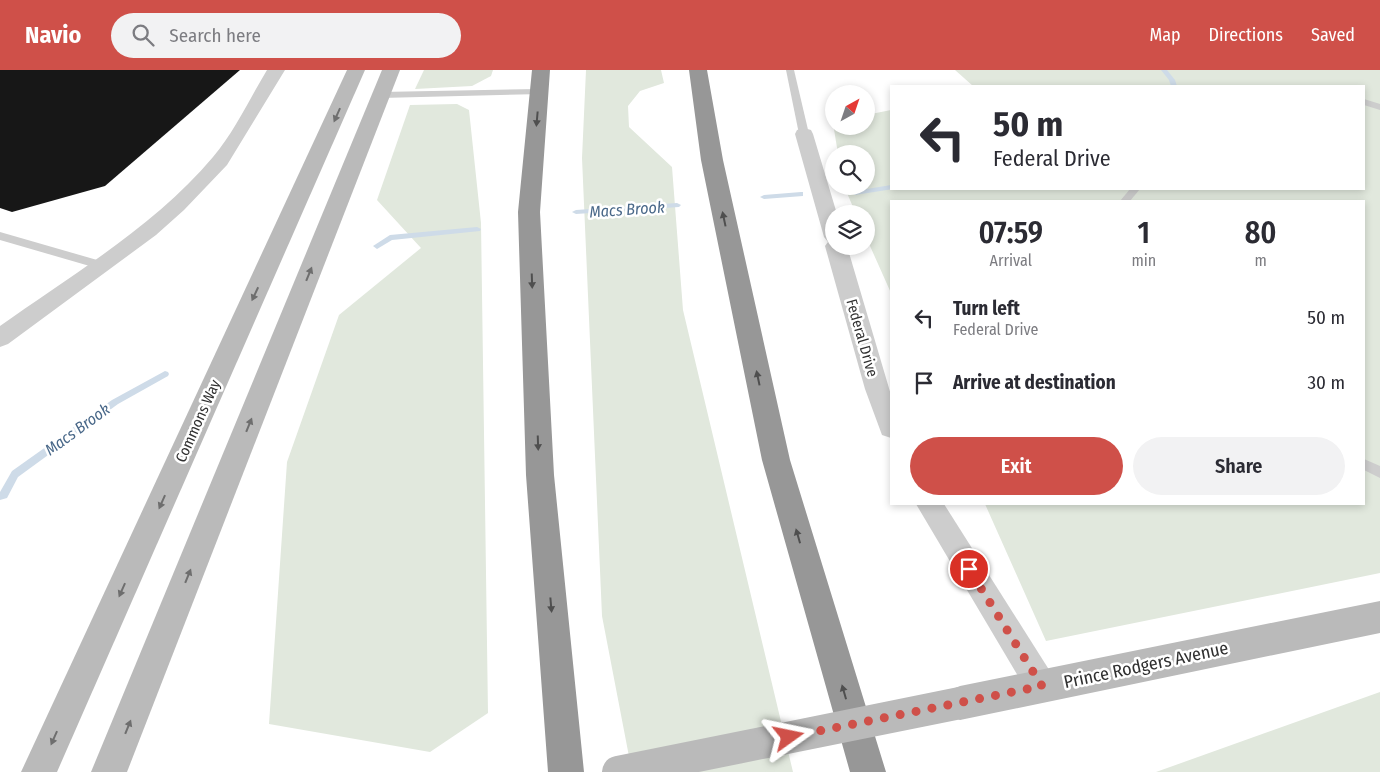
<!DOCTYPE html>
<style>
:root{--surface:#fff;--page:#f2f2f3;--text:#2b2b33;--muted:#7c7c81;--accent:#cf5049}
body{margin:0;font-family:"Fira Sans Condensed",sans-serif;background:var(--page);color:var(--text);height:100vh;display:flex;flex-direction:column;font-size:19px;white-space:nowrap}
*{box-sizing:border-box;margin:0}
p{font-size:16px;color:var(--muted)}
.icon{flex:none;width:28px;height:28px;fill:none;stroke:currentColor;stroke-width:2;stroke-linecap:round;stroke-linejoin:round}
.map{position:relative;flex:1;overflow:hidden}
.sheet{position:absolute;left:890px;top:130px;width:475px;height:305px;display:flex;flex-direction:column;background:var(--surface);border-radius:0px;box-shadow:0 2px 8px #0003}
.sheet>*{flex:none}
.guide{position:absolute;left:890px;top:15px;width:475px;height:105px;border-radius:0px;box-shadow:0 2px 8px #0003;background:#fff;color:var(--text);overflow:hidden}
.needle{width:32px;rotate:40deg}
.tools{position:absolute;left:825px;top:15px;display:grid;gap:10px}
.tools a{display:grid;place-items:center;width:50px;height:50px;border-radius:50%;background:var(--surface);box-shadow:0 2px 8px #0003;font-size:25px}
.pin{position:absolute;display:grid;place-items:center;width:42px;height:42px;color:#fff;margin:-21px;border:2px solid #fff;border-radius:50%;box-shadow:0 1px 5px #0007}
.me{position:absolute;width:55px;margin:-28px;rotate:78deg;stroke-linejoin:round;filter:drop-shadow(0 0 4px #0008)}
.turn{display:flex;align-items:center;gap:18px;height:105px;padding:0 20px;font-size:22px}
.turn .icon{width:65px;height:65px;stroke-width:2.5}
.turn b{display:block;font-size:35px;line-height:42px}
.eta{display:flex;justify-content:space-evenly;align-items:center;height:85px;text-align:center}
.eta b{font-size:30px;font-weight:600;line-height:35px}
.button{display:flex;gap:10px;margin-top:auto;padding:10px 20px}
.button a{flex:1;height:58px;border-radius:30px;background:var(--accent);color:#fff;font-size:20px;font-weight:600;line-height:58px;text-align:center}
.button a+a{background:var(--page);color:var(--text)}
ul{padding:0;list-style:none}
li{display:flex;align-items:center;gap:15px;height:65px;padding:0 20px}
li div{flex:1}
li b{display:block;font-size:19px}
li em{font-style:normal}
header{display:flex;align-items:center;gap:30px;box-sizing:border-box;height:70px;padding:0 25px;background:var(--accent);color:#fff}
header strong{font-size:24px}
nav{display:flex;gap:28px;margin-inline-start:auto;font-size:18px}
.search{width:350px;height:45px;background:var(--page);display:flex;align-items:center;gap:12px;box-sizing:border-box;padding:0 18px;border-radius:28px;color:var(--muted);font-size:19px}
.map>svg:first-child{display:block}
</style>
<header>
<strong>Navio</strong>
<div class="search"><svg class="icon" aria-label="search" viewBox="0 0 24 24"><circle cx="10" cy="10" r="6"/><path d="M15 15l6 6"/></svg>Search here</div>
<nav><a>Map</a><a>Directions</a><a>Saved</a></nav>
</header>
<div class="map">
<svg width="1380" height="702" viewBox="0 0 1380 702">
<rect width="100%" height="100%" fill="#fff"/>
<g fill="#e1e8dd">
<path d="M424 0H493L491 6 472 16 415 19Z"/>
<path d="M586 0H661L664 13 640 21 628 36 629 57 672 97 683 240 793 702H632L602 546 582 88Z"/>
<path d="M955 0H1380V503L1046 571 985 434H1364V131H891V223L866 167V144H856L844 116H866V84H838L833 53 834 56H866V45L891 40V119H1364V16H973Z"/>
<path d="M457 34 469 40 481 153 488 643 430 682 269 654 287 392 339 245 421 178 377 130 410 35Z"/>
<path d="M1380 622V702H1156Z"/>
</g>
<g fill="none" stroke-linecap="round" stroke-linejoin="round">
<g fill="#cedbe8" fill-rule="evenodd">
<path d="M1161 0H1167L1175 10 1177 16H1171L1169 10Z"/>
<path d="M891 115V119H893L855 125 852 123 855 121Z"/>
<path d="M801 122H803V126L764 129 760 127 764 125Z"/>
<path d="M677 133 681 135 679 137 576 144 572 142 576 140Z"/>
<path d="M477 157 481 159 480 161 392 170 377 179 373 176 390 165Z"/>
<path d="M165 301 168 302 169 304 168 306 118 334 18 407 7 428 0 430V422L12 401 112 330Z"/>
</g>
</g>
<path fill="#171717" d="M0 0H240L105 116 12 142 0 138Z"/>
<g fill="none" stroke-linecap="round" stroke-linejoin="round">
<g fill="#cdcdcd" fill-rule="evenodd">
<path d="M786 0H794L809 64 807 66 804 67 799 64Z"/>
<path d="M539 19 542 20V24L381 28 377 25 381 22Z"/>
<path d="M1364 29 1380 34V40L1364 35Z"/>
<path d="M1130 119H1140L1130 131H1120Z"/>
<path d="M0 162 104 192 105 195 100 199 0 170Z"/>
<path d="M1364 389 1380 396V408L1364 400Z"/>
</g>
<g fill="#cdcdcd" fill-rule="evenodd">
<path d="M267 0H285L227 95 184 140 156 165 8 274 0 277V256C72 205 156 155 213 87 235 61 250 28 267 0Z"/>
<path d="M804 58 811 60 813 64 837 144H834V176H847L891 325V368L882 365 865 319 825 176 828 172 824 167 795 64 797 60Z"/>
<path d="M916 434H944L1053 606 1057 617 1053 628 1042 632 1031 628Z"/>
</g>
<g fill="#bababa" fill-rule="evenodd">
<path d="M347 0H365L57 702H21Z"/>
<path d="M382 0H400L127 702H91Z"/>
<path d="M1380 531V563L960 650 948 645 943 633 948 621 960 616Z"/>
</g>
<g fill="#979797" fill-rule="evenodd">
<path d="M532 0H550L540 142 554 405 584 702H548L526 405 518 142Z"/>
<path d="M689 0H707L723 90 790 390 886 702H850L762 390 701 90Z"/>
</g>
<path stroke="#bababa" stroke-width="32" d="M618 702 960 633"/>
</g>
<defs><path id="oneway-solid" d="M-6-.8H1V-3.2L6.5 0L1 3.2V.8H-6Z" transform="scale(1.25)"/></defs>
<g fill="#6e6e6e">
<use href="#oneway-solid" transform="translate(337 45) rotate(114)"/>
<use href="#oneway-solid" transform="translate(309 204) rotate(-68)"/>
<use href="#oneway-solid" transform="translate(255 224) rotate(115)"/>
<use href="#oneway-solid" transform="translate(249 355) rotate(-68)"/>
<use href="#oneway-solid" transform="translate(162 432) rotate(114)"/>
<use href="#oneway-solid" transform="translate(188 506) rotate(-68)"/>
<use href="#oneway-solid" transform="translate(122 520) rotate(114)"/>
<use href="#oneway-solid" transform="translate(128 657) rotate(-68)"/>
<use href="#oneway-solid" transform="translate(54 668) rotate(114)"/>
</g>
<g fill="#4f4f4f">
<use href="#oneway-solid" transform="translate(537 49) rotate(95)"/>
<use href="#oneway-solid" transform="translate(724 149) rotate(-102)"/>
<use href="#oneway-solid" transform="translate(532 211) rotate(88)"/>
<use href="#oneway-solid" transform="translate(758 308) rotate(-102)"/>
<use href="#oneway-solid" transform="translate(538 373) rotate(88)"/>
<use href="#oneway-solid" transform="translate(798 466) rotate(-106)"/>
<use href="#oneway-solid" transform="translate(551 535) rotate(85)"/>
<use href="#oneway-solid" transform="translate(844 622) rotate(-106)"/>
</g>
<g fill="none" stroke-linecap="round" stroke-linejoin="round">
<path stroke="#cf5049" stroke-width="9" stroke-dasharray="0 16.2" d="M789 667 1042 616 969 499"/>
</g>
<g text-anchor="middle" stroke-width="5" stroke-linejoin="round" paint-order="stroke">
<g font-size="15" fill="#303030" stroke="#fff">
<text transform="translate(862 268) rotate(74)" y="5">Federal Drive</text>
<text transform="translate(198 351) rotate(-66)" y="5">Commons Way</text>
</g>
<g font-size="16" font-style="italic" fill="#486788" stroke="#fff">
<text transform="translate(627 139) rotate(-4)" y="6">Macs Brook</text>
<text transform="translate(77 359) rotate(-36)" y="6">Macs Brook</text>
</g>
<g font-size="18" fill="#303030" stroke="#fff">
<text transform="translate(1146 595) rotate(-12)" y="6">Prince Rodgers Avenue</text>
</g>
</g>
</svg>
<div class="tools">
<a><svg class="needle" viewBox="-14 -14 28 28"><path d="M0-13l5 13h-10z" fill="#e53935"/><path d="M0 13l5-13h-10z" fill="#7c7c81"/></svg></a>
<a><svg class="icon" aria-label="search" viewBox="0 0 24 24"><circle cx="10" cy="10" r="6"/><path d="M15 15l6 6"/></svg></a>
<a><svg class="icon" aria-label="layers" viewBox="0 0 24 24"><path d="M12 4l9 5-9 5-9-5zM3 14l9 5 9-5"/></svg></a>
</div>
<div class="pin" style="left:969px;top:499px;background:#d93025"><svg class="icon" aria-label="arrive" viewBox="0 0 24 24"><path d="M6 21V4h12l-3 4 3 4H6"/></svg></div>
<svg class="me" style="left:789px;top:667px" viewBox="-20 -20 40 40"><path d="M0-17L14 15 0 8-14 15z" fill="#cf5049" stroke="#fff" stroke-width="4"/></svg>
<div class="guide">
<div class="turn"><svg class="icon" aria-label="left" viewBox="0 0 24 24"><path d="M17 20v-9H6M10 6l-5 5 5 5"/></svg><div><b>50 m</b>Federal Drive</div></div>
</div>
<section class="sheet">
<div class="eta">
<div><b>07:59</b><p>Arrival</p></div>
<div><b>1</b><p>min</p></div>
<div><b>80</b><p>m</p></div>
</div>
<ul>
<li><svg class="icon" aria-label="left" viewBox="0 0 24 24"><path d="M17 20v-9H6M10 6l-5 5 5 5"/></svg><div><b>Turn left</b><p>Federal Drive</p></div><em>50 m</em></li>
<li><svg class="icon" aria-label="arrive" viewBox="0 0 24 24"><path d="M6 21V4h12l-3 4 3 4H6"/></svg><div><b>Arrive at destination</b></div><em>30 m</em></li>
</ul>
<div class="button"><a>Exit</a><a>Share</a></div>
</section>
</div>
